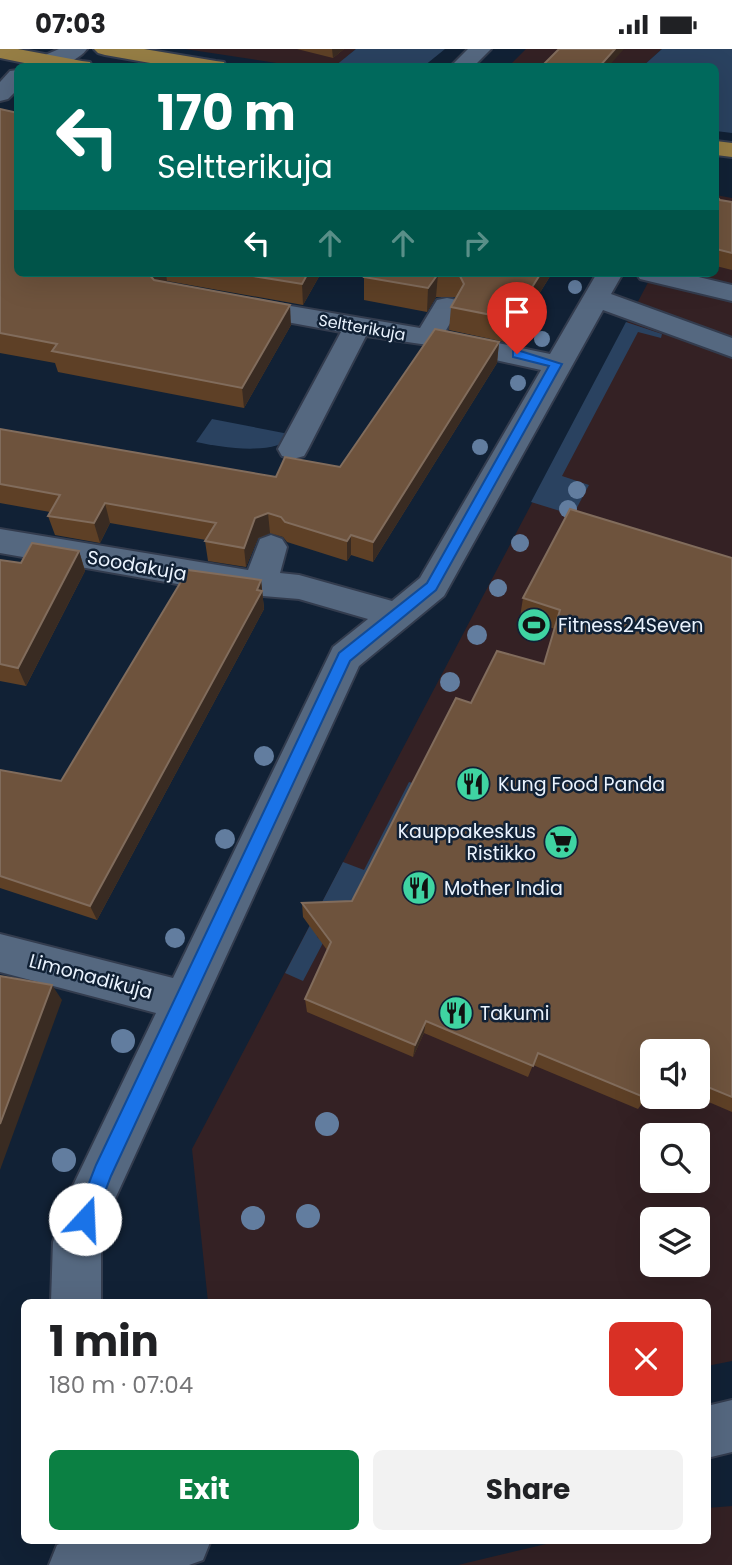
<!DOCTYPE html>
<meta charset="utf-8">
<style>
:root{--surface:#fff;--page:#f2f2f2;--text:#202124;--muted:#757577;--accent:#0b8043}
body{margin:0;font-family:Poppins,sans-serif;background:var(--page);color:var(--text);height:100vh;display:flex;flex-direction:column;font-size:26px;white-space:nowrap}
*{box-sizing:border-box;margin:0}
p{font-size:23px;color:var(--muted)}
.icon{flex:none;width:38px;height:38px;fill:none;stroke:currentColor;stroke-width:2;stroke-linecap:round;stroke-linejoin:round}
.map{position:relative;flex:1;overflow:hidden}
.details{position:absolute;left:21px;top:1250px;width:690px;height:245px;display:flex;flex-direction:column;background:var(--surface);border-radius:10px;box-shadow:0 7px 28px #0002}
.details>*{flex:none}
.guide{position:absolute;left:14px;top:14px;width:705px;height:214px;border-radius:10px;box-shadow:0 7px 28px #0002;background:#00695c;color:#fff;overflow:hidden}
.tools{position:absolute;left:640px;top:990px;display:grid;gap:14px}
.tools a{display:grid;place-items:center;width:70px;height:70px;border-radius:10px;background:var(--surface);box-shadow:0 7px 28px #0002;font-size:35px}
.pin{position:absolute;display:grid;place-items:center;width:60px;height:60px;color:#fff;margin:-72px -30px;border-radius:50% 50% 50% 0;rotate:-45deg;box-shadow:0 0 7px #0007}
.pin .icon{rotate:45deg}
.me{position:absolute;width:77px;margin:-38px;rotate:20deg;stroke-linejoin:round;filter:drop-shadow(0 0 5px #0008)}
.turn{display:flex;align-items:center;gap:24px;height:147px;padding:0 28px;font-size:32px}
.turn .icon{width:91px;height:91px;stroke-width:2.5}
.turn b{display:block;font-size:49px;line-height:60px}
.lanes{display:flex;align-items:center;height:66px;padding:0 28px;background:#0003;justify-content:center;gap:35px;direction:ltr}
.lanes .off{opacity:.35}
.round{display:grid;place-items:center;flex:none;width:74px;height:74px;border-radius:10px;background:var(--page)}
.summary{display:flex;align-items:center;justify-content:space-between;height:119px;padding:0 28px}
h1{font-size:42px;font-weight:700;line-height:52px}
.action{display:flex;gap:14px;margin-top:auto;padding:14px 28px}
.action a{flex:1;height:80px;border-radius:10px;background:var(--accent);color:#fff;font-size:28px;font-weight:700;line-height:80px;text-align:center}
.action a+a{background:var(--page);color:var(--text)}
.status{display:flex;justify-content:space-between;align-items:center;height:49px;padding:0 35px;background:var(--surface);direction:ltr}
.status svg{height:19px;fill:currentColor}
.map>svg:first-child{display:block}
</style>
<div class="status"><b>07:03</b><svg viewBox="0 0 49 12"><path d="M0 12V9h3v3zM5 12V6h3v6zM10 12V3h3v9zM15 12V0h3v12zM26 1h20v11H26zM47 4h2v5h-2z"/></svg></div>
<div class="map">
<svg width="732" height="1516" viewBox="0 0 732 1516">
<rect width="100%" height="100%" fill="#112135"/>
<g fill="#342124" fill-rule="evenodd">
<path d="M185 0H356L335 18 296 17Z"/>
<path d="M526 0H662L643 17 508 18Z"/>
<path d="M716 146 732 149V1312L707 1317V1253H208L192 1100 653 224H716ZM653 1003H698V1048H653ZM653 1087H698V1132H653ZM653 1171H698V1216H653Z"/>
<path d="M732 1457V1516H458L563 1491H707V1459Z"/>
</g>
<g fill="#2a4260">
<path d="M356 0H445L424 17H335Z"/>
<path d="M662 0H732V84L716 82V18L643 17Z"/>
<path d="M626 273 662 285 661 289 638 283 562 427 589 436 573 466 531 453Z"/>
<path d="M212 370 294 386C275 408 221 398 196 393Z"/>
<path d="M409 733 419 736 343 886 314 881 318 889 324 892 303 932 285 924 343 813 364 821Z"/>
</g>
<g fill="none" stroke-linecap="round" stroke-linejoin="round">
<g stroke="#333c4e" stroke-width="4">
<g id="minor">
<path d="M59 0H87C73 18 47 18 27 18L29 13Z"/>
<path d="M468 0H491L473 18H450Z"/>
<path d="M18 21V40L8 50 0 52V33L10 22Z"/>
<path d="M597 224H623L611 245 732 289V308L603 261 444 547 359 617 114 1152 101 1193V1253H51L53 1193 68 1147 156 964 0 923V885L173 929 333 598 368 570 299 550 229 544 0 504V480L248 521 260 490 271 486 282 490 287 498 280 524 299 526 392 552 420 529 541 321 428 296 366 287 308 400 304 407 293 410 282 407 278 400 341 283 238 264 228 262 225 256 228 250 238 248 420 279 437 251 447 249 457 251 460 257 445 283 550 305Z"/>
<path d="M636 224H682L732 236V252L640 230Z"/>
<path d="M732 1351V1403L707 1409V1357Z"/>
<path d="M70 1491H211L203 1511 189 1516H49L57 1496Z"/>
</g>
</g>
<g stroke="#333c4e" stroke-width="4">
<g id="major">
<path d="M0 0H18L82 12 90 13 92 18H44L0 9Z"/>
<path d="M94 0H144L216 12 224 13 226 18H173L105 6 98 4Z"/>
<path d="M716 92 732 94V108L716 106Z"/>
</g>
</g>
<use href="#minor" fill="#556880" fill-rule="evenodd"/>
<use href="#major" fill="#967e45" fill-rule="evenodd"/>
</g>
<g fill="#627d9f">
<circle cx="575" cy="238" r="7"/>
<circle cx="542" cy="290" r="8"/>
<circle cx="518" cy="334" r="8"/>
<circle cx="480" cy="398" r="8"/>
<circle cx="577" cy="441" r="9"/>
<circle cx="568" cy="460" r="9"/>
<circle cx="520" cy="494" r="9"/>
<circle cx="498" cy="539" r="9"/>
<circle cx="477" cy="586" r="10"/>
<circle cx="450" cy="633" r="10"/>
<circle cx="264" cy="707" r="10"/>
<circle cx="225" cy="790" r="10"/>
<circle cx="175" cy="889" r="10"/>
<circle cx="123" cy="992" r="12"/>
<circle cx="327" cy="1075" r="12"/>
<circle cx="64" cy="1111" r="12"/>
<circle cx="308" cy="1167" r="12"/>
<circle cx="253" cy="1169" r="12"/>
</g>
<g fill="#5e4026">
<path d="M297 0H344L333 9Z"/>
<path d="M0 60 18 224H321L303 256 167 232 165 233 291 276 244 359 58 323 55 314 0 304Z"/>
<path d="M716 147 720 151 732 153V221L716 217Z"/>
<path d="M366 224H552L509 294 449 281 451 258 456 248H436L427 263 364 251V228Z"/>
<path d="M499 293 497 314 373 513 351 506 347 512 287 493 283 488 270 484 258 489 246 518 208 512 205 492 206 491 110 474 100 494 55 486 48 467 50 463 0 454V380L276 428 340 418Z"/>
<path d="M79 502 85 522 26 637 0 632V511L21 514Z"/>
<path d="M732 509V1063L697 1048H698V1003H653V1030L646 1049 638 1060 533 1016 528 1028 424 984 413 1008 307 963 305 950 327 901 303 868 302 854 352 852 471 654 544 615 555 580 520 568 523 549Z"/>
<path d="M261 531 264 560 97 871 0 839V721L61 732Z"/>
</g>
<g fill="#392b22">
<path d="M332 0H344L333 9Z"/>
<path d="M615 0H624L608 18H599Z"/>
<path d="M148 224H166L167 232 156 236Z"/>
<path d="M308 224H321L303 256 302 235Z"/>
<path d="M541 224H552L509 294 512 270Z"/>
<path d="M438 225 436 248 427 263 428 239Z"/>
<path d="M290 256 291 276 244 359 242 339Z"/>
<path d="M499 293 497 314 373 513V493Z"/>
<path d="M105 454 110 474 100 494 94 474Z"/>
<path d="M268 464 270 484 258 489 246 518 244 499 255 469Z"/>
<path d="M351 486V506L347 512V492Z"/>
<path d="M79 502 85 522 26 637 18 619Z"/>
<path d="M261 531 264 560 97 871 90 857Z"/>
<path d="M52 936 62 951 0 1121V1075Z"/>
<path d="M426 972 424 984 413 1008 415 996Z"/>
</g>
<g fill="#6e533d" stroke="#816c5c" stroke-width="2">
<path d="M559 0H615L599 18H541Z"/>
<path d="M0 60 18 64V224H148L154 231 290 256 242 339 52 302 57 295 0 284Z"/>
<path d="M716 147 720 151 732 153V204L716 200Z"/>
<path d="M235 224H308L302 235Z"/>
<path d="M366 224H541L512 270 451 258 464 235 459 225H438L428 239 364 228Z"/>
<path d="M435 280 499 293 373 493 351 486 347 492 285 473 281 468 268 464 255 469 244 499 205 492 216 474 105 454 94 474 48 467 60 446 0 435V380L276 428 285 408 340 418Z"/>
<path d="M570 460 732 509V1048L698 1034V1003H653V1028L646 1049 538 1004 533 1017 426 972 415 996 305 950 331 893 302 854 352 852 456 649 471 654 497 602 544 615 560 561 523 549Z"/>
<path d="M32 494 79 502 18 619 0 615V511L21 514Z"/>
<path d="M188 521 261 531 257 541 262 542 90 857 0 827V721L61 732Z"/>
<path d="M0 927 52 936 0 1075Z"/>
</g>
<path fill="#1a73e8" stroke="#114b97" stroke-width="2" d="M517 301 562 315 436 541 350 612 111 1127 92 1177 85 1180 78 1177 75 1170 96 1116 339 604 427 534 549 317 513 308V302Z"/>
<defs>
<g id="stadium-disc" transform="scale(1.75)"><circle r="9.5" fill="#3fd4a2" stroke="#112135"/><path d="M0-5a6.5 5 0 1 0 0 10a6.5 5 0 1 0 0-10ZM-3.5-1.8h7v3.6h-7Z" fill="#111"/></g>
<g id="restaurant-disc" transform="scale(1.75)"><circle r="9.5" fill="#3fd4a2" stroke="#112135"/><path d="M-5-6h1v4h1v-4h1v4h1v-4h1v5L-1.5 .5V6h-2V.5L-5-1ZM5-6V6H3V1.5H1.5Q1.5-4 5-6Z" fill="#111"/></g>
<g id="supermarket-disc" transform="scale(1.75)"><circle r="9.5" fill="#3fd4a2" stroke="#112135"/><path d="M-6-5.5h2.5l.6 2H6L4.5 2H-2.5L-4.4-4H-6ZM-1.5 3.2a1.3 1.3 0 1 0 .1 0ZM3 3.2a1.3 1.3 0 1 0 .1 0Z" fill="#111"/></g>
</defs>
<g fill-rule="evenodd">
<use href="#stadium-disc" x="534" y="576"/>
<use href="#restaurant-disc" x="473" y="735"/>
<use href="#supermarket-disc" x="561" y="793"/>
<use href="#restaurant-disc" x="419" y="839"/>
<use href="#restaurant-disc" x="456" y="964"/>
</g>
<g text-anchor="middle" stroke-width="5" stroke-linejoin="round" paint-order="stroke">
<g font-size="16" fill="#eaf3fe" stroke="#112135">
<text transform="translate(362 278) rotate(10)" y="6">Seltterikuja</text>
</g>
<g font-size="19" fill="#eaf3fe" stroke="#112135">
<text transform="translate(137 516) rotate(10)" y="7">Soodakuja</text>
<text transform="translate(91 927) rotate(15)" y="7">Limonadikuja</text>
</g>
<g font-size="19" fill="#eaf3fe" stroke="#112135" text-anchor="start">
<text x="558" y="583">Fitness24Seven</text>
<text x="498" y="742">Kung Food Panda</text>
<text x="536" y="789" text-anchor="end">Kauppakeskus<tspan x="536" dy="22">Ristikko</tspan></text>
<text x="444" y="846">Mother India</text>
<text x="480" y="971">Takumi</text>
</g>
</g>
</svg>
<div class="tools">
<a><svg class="icon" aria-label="sound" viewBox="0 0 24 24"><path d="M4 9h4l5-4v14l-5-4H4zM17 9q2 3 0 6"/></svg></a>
<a><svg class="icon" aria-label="search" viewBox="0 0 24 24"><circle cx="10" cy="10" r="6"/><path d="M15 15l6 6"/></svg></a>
<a><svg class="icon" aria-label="layers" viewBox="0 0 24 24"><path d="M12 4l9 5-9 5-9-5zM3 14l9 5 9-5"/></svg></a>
</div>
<div class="pin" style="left:517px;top:305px;background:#d93025"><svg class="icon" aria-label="arrive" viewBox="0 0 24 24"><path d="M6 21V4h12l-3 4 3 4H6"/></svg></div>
<svg class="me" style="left:85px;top:1170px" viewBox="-20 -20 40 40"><circle r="19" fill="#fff"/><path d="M0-13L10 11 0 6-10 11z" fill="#1a73e8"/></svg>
<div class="guide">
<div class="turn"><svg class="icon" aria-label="left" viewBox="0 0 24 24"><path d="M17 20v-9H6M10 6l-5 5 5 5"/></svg><div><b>170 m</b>Seltterikuja</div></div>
<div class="lanes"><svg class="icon" aria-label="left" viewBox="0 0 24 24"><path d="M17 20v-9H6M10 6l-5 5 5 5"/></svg><svg class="icon off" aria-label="ahead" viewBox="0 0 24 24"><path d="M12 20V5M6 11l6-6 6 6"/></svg><svg class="icon off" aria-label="ahead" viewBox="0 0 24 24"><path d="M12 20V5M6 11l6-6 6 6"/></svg><svg class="icon off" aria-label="right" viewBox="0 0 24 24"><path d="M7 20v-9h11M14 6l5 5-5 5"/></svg></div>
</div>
<section class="details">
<div class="summary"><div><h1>1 min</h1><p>180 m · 07:04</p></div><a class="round" style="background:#d93025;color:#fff"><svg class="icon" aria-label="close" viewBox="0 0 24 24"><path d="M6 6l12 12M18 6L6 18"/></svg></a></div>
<div class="action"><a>Exit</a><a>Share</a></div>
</section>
</div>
